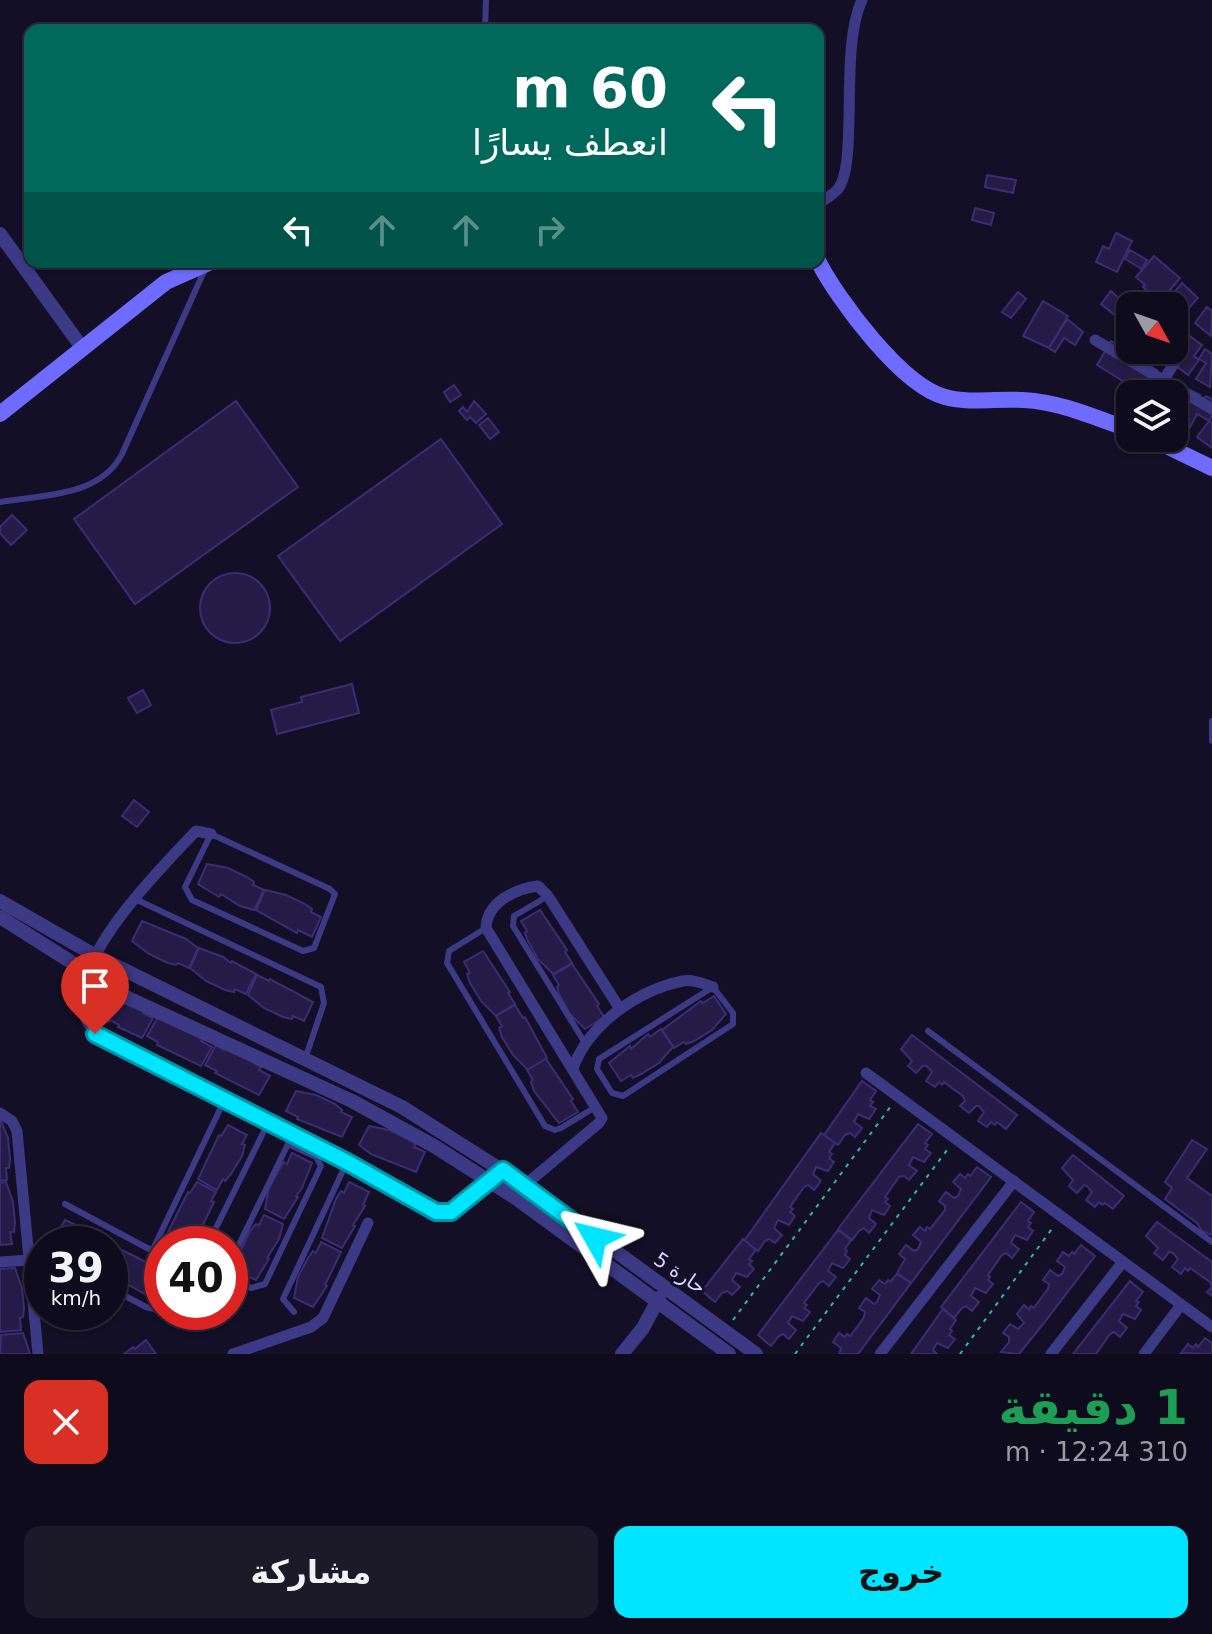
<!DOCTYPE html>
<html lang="ar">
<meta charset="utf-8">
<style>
:root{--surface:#0e0b1c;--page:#1c1929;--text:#f1f3f6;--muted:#9b9ba3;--line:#2e2b3b;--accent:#00e5ff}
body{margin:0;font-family:"DejaVu Sans","Noto Naskh Arabic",sans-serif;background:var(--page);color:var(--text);direction:rtl;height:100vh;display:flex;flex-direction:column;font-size:30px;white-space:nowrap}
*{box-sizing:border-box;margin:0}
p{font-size:26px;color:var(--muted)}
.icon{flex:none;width:44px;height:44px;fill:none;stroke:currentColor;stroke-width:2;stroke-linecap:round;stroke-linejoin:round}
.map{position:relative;height:1354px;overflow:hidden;direction:ltr}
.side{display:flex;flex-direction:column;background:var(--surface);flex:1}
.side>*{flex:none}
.hud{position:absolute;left:24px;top:24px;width:800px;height:244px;border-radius:16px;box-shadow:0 2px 6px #0004,0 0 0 2px var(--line);direction:rtl;background:#00695c;color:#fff;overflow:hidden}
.needle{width:52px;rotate:130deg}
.controls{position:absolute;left:1116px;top:292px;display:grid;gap:16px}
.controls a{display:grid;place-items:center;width:72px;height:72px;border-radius:16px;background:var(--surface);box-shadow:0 2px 6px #0004,0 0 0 2px var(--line);font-size:40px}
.speed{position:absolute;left:24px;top:1226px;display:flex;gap:16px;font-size:40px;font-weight:700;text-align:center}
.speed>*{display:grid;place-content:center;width:104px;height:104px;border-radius:50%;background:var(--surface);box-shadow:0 2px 6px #0004,0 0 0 2px var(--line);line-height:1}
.speed small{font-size:20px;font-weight:400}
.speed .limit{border:12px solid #d22;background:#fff;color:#111}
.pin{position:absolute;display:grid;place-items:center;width:68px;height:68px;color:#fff;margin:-82px -34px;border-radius:50% 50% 50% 0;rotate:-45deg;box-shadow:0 0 8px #0007}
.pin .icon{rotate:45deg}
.me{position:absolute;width:88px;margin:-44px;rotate:307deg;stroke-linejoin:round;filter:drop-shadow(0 0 6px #0008)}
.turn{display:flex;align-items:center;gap:28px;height:168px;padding:0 24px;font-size:36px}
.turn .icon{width:104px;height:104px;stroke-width:2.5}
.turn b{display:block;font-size:56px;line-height:68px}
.lanes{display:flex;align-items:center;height:76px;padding:0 24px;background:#0003;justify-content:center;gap:40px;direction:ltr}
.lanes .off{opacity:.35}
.round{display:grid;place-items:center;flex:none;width:84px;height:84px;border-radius:16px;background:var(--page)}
.headline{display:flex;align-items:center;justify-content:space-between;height:136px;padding:0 24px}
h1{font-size:48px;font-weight:800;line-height:60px;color:#1e9e55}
.action{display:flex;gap:16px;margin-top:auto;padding:16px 24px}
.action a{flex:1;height:92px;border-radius:16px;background:var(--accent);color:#111;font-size:32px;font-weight:800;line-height:92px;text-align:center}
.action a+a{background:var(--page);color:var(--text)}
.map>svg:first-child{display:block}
</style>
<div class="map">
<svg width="1212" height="1354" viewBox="0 0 1212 1354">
<rect width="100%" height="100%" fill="#130f26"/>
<g fill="#241b47" stroke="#3b2d73" stroke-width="2">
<path d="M987 175 1016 180 1013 193 985 187Z"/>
<path d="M975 208 994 213 991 225 972 220Z"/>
<path d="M1116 233 1132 241 1117 272 1096 262 1103 246 1109 249Z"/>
<path d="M1130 250 1147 260 1142 269 1125 259Z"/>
<path d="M1154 256 1180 278 1160 302 1143 287 1145 285 1136 277Z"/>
<path d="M1182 283 1198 298 1188 309 1172 295Z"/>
<path d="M1111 291 1125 304 1116 316 1101 304Z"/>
<path d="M1018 292 1026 299 1011 318 1002 312Z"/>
<path d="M1043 301 1068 316 1049 348 1023 336Z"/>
<path d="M1207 307 1212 311 1211 336 1195 323Z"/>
<path d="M1067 319 1083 332 1075 345 1064 338 1055 352 1049 348Z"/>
<path d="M1187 334 1202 345 1194 356 1199 360 1188 375 1166 358Z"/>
<path d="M1111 341 1157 370 1142 393 1097 365Z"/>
<path d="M1205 349 1212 354 1210 387 1196 379 1206 363 1199 359Z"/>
<path d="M454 385 461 395 450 402 444 392Z"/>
<path d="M1188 389 1200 395 1196 401 1201 404 1206 396 1212 399V416L1209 421 1197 414 1188 431 1179 426 1187 413 1177 408Z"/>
<path d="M236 401 298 487 135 604 74 519Z"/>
<path d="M474 401 486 414 476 423 470 417 467 420 459 411 463 407 467 412Z"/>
<path d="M488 418 499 432 490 439 479 425Z"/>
<path d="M1209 421 1212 423V448L1197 437Z"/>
<path d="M441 439 502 524 340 641 278 556Z"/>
<path d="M12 515 27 530 11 545 0 533V527Z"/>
<circle cx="235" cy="608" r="35"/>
<path d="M352 684 359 713 277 734 271 710 302 702 301 697Z"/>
<path d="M143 690 151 705 137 713 128 698Z"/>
<path d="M134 800 149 812 137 827 122 816Z"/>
<path d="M207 864 228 868 247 877 254 882 253 885 264 890 254 910 240 906 221 894 219 897 198 884Z"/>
<path d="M265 890 286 895 305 904 312 909 311 912 321 917 312 937 298 930 297 933 256 910Z"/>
<path d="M540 910 567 950 565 952 572 963 553 974 538 959 528 941 525 933 527 931 521 921Z"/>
<path d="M142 921 186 939 198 948 189 968 178 963 176 965 168 963 149 954 132 941Z"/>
<path d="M199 948 223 957 231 963 232 961 256 974 246 994 235 989 234 992 225 990 206 981 190 968Z"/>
<path d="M483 951 510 992 508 993 515 1004 496 1016 481 1001 470 983 467 974 470 973 464 962Z"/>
<path d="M572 964 599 1004 597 1006 604 1017 585 1029 570 1014 560 996 557 987 559 985 553 975Z"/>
<path d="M257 975 269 981 270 979 313 1002 304 1021 293 1016 292 1019 283 1017 264 1008 248 995Z"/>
<path d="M99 988 145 1010 143 1013 153 1018 142 1038 118 1027 119 1025 110 1020 109 1022 89 1007Z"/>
<path d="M714 996 726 1014 712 1030 694 1041 686 1044 684 1042 674 1048 662 1030 701 1001 703 1003Z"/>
<path d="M515 1005 523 1018 525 1017 547 1058 528 1070 513 1055 502 1037 499 1028 502 1026 496 1016Z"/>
<path d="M158 1017 203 1039 201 1041 212 1047 201 1066 157 1045 158 1042 147 1036Z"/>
<path d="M661 1029 673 1047 659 1063 641 1074 633 1078 631 1075 621 1081 609 1063 630 1046 631 1049 648 1034 650 1037Z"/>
<path d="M912 1035 1017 1115 1006 1129 997 1122 995 1125 991 1122 987 1127 978 1121 984 1112 979 1106H976L969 1113 960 1106 965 1101 963 1096 953 1089 944 1082 942 1085 939 1082 935 1087 926 1081 932 1072 927 1066H923L916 1073 908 1066 912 1061 901 1049Z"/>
<path d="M216 1045 224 1050 226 1047 261 1067 259 1070 270 1076 259 1095 215 1073 217 1071 205 1065Z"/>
<path d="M546 1059 573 1099 571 1101 578 1112 559 1123 534 1091 531 1082 533 1080 527 1070Z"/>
<path d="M862 1081 876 1091 870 1100 873 1102 870 1106 876 1109 869 1119 858 1114 854 1122 862 1128 855 1137 850 1133 845 1135 838 1145 824 1135Z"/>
<path d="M296 1091 316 1095 335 1104 342 1110 341 1112 352 1117 342 1137 297 1119 298 1117 286 1111Z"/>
<path d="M0 1118 8 1138 10 1159 9 1168H6L7 1180 0 1181Z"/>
<path d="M918 1124 932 1134 925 1143 928 1145 925 1149 931 1153 924 1162 913 1157 909 1165 917 1171 909 1180 904 1176 899 1177 885 1197 888 1199 885 1202 890 1206 884 1215 872 1210 869 1218 876 1224 869 1233 864 1228 859 1231 852 1240 838 1229Z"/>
<path d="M228 1125 247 1135 242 1144 245 1145 242 1156 231 1174 225 1181 223 1179 217 1190 198 1179 219 1135 221 1136Z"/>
<path d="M369 1126 389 1130 408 1139 416 1144 414 1147 425 1152 416 1172 371 1154 359 1145Z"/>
<path d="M821 1133 835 1143 829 1152 832 1154 829 1158 834 1162 828 1171 816 1167 813 1174 821 1181 814 1190 808 1185 804 1187 790 1207 793 1209 790 1212 795 1216 789 1225 778 1220 774 1228 782 1235 775 1243 769 1239 765 1241 758 1251 744 1241Z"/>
<path d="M1192 1140 1207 1149 1187 1178 1212 1196V1235L1202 1231 1197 1223 1165 1199 1172 1188 1165 1182Z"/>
<path d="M292 1153 312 1163 302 1188 296 1196 298 1197 284 1219 265 1209 269 1188 279 1170 284 1162 287 1164Z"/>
<path d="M1073 1155 1124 1196 1113 1209 1105 1203 1102 1205 1099 1202 1095 1207 1086 1200 1092 1192 1087 1186 1084 1185 1077 1193 1069 1186 1073 1180 1062 1168Z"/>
<path d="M977 1167 991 1177 911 1283 897 1273 905 1259 899 1254 906 1245 914 1251 918 1249 921 1242 913 1235 920 1227 925 1231 927 1227 930 1229 937 1220 945 1210V1206L939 1201 946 1192 954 1198 958 1196 961 1189 953 1182 960 1174 965 1178 968 1174 970 1176Z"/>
<path d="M6 1182 13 1202 15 1223 14 1232H10L12 1244 0 1245V1183Z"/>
<path d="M197 1182 216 1192 211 1201 214 1202 200 1231 194 1238 191 1236 187 1244H181L166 1236 188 1192 190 1193Z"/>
<path d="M349 1182 369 1192 363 1205 365 1206 353 1225 355 1226 342 1248 322 1238 336 1199 341 1191 344 1193Z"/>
<path d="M1021 1202 1034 1212 1028 1221 1031 1223 1028 1227 1033 1231 1027 1240 1015 1235 1011 1243 1019 1249 1012 1258 1006 1253 1002 1255 988 1275 990 1277 988 1280 993 1284 986 1293 975 1288 971 1296 979 1302 972 1311 966 1306 962 1308 954 1318 941 1307Z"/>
<path d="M264 1215 283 1224 279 1239 267 1258 269 1259 256 1280 236 1271 241 1250 250 1231 256 1224 259 1225Z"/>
<path d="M65 1220 89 1231 97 1239 99 1236 109 1242 62 1244 54 1239Z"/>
<path d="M1157 1222 1212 1262V1296L1207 1292 1212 1287 1210 1282 1190 1268 1188 1271 1185 1268 1181 1274 1172 1267 1178 1259 1173 1253 1169 1252 1163 1260 1154 1253 1158 1248 1146 1236Z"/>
<path d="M838 1230 851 1240 845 1249 847 1251 845 1255 850 1259 843 1268 832 1263 828 1271 836 1277 829 1286 823 1281 819 1283 804 1303 807 1305 804 1308 810 1312 803 1321 792 1316 788 1323 796 1330 789 1339 783 1334 778 1337 771 1346 758 1335Z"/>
<path d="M743 1239 756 1250 749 1259 752 1261 749 1264 754 1269 747 1277 736 1273 732 1280 740 1287 732 1295 727 1291 722 1293 715 1302 702 1291Z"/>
<path d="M321 1242 341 1252 325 1285 327 1286 313 1307 294 1298 298 1277 308 1258 313 1251 316 1253Z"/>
<path d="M1081 1245 1095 1256 1044 1323 1019 1354 1001 1352 1009 1342V1337L1003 1333 1010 1324 1018 1329 1024 1323 1017 1314 1024 1305 1029 1309 1031 1306 1034 1308 1041 1298 1048 1289 1049 1284 1043 1280 1050 1270 1058 1276 1062 1274 1065 1267 1057 1261 1063 1252 1069 1256 1072 1252 1074 1254Z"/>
<path d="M122 1250 162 1270V1298L145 1294 127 1284 120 1278 122 1275 111 1269Z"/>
<path d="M15 1268 22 1288 24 1308 23 1317 20 1318 21 1330 0 1332V1269Z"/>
<path d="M897 1274 911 1283 858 1354H839L841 1348 833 1342 839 1333 845 1337 847 1334 850 1336 857 1327 864 1317 865 1312 859 1308 866 1298 874 1304 877 1302 880 1295 872 1289 879 1280 885 1284 888 1280 890 1282Z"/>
<path d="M1130 1281 1143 1292 1136 1301 1139 1302 1136 1306 1141 1310 1135 1319 1123 1314 1119 1321 1127 1328 1120 1337 1114 1332 1110 1334 1096 1354H1073Z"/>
<path d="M943 1309 956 1320 950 1329 952 1331 949 1335 955 1339 948 1348 937 1343 933 1350 937 1354H911Z"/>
<path d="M23 1333 30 1354H0L1 1335Z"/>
<path d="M1205 1338 1212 1343V1354L1181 1353 1188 1344 1193 1348 1196 1344 1198 1347Z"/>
<path d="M146 1340 156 1354H124L133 1347 135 1349Z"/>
</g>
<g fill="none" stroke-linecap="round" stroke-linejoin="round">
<g stroke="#2fb8b0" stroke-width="2" stroke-dasharray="4 6" stroke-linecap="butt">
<path d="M733 1320 891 1106"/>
<path d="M795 1354 947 1150"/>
<path d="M960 1354 1054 1226"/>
</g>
<g stroke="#3d3a85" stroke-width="6">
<path d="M485 30 486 0"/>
<path d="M0 502C42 495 100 497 122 454L205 269"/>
<path d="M1212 721V741"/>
<path d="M211 834 330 889 335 894 314 948 303 951 192 900 185 887Z"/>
<path d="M548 896 514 916 513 926 585 1043"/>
<path d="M133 898 321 987 324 1003 305 1059"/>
<path d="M486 928 449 951 447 963 545 1126 555 1130 561 1128 597 1106"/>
<path d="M713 987 733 1013V1024L623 1096 612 1093 597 1069 599 1059Z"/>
<path d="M928 1031 1212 1242"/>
<path d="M65 1204 162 1256"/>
<path d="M208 1244 268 1123"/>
<path d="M152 1251 224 1101"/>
<path d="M230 1263 289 1142"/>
<path d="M230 1273 233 1280 251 1288 265 1284 321 1166 316 1157 288 1144"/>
<path d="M110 1288 146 1307 162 1311"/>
<path d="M294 1312 283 1299 347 1162"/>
</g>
<g stroke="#3d3a85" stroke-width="11">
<path d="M818 204C824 200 833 195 838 189 859 162 839 48 862 0"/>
<path d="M1095 340 1212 409"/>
<path d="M1155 394 1185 346"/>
<path d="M211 834 196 831C161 868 77 951 82 1006 83 1017 90 1026 95 1034L347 1162 436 1212H451L494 1179"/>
<path d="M573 1068C589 1024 638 990 683 981 693 979 704 984 713 987"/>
<path d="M866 1073 1212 1327"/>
<path d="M0 1113 12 1121 17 1131 38 1354"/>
<path d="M525 1185 599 1123 602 1118 486 928C487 902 515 889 538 886L548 896 620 1009"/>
<path d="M0 1262 30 1260"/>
<path d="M233 1354 311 1327 323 1318 368 1223"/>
<path d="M880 1354 1014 1181"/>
<path d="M1051 1354 1122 1263"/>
<path d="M1144 1354 1181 1305"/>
</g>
<g stroke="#3d3a85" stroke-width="14">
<path d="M0 234 83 349"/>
<path d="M0 901 96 956 402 1107 525 1185 756 1354"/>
<path d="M0 917 128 998 352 1101 434 1146 517 1199 729 1354"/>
<path d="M622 1354 643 1328 659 1298"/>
</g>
<g stroke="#6f6bff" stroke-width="16">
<path d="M818 261C838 300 902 386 945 397 971 404 998 398 1024 400 1061 402 1096 418 1130 430"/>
<path d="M0 414 166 282 211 262"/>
<path d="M1150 438 1212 468"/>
</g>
</g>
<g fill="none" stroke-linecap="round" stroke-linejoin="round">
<g stroke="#0095a6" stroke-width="20">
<path id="route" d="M95 1034 347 1162 436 1212H451L503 1170 595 1238"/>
</g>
<use href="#route" stroke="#00e5ff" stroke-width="14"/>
</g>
<g text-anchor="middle" stroke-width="6" stroke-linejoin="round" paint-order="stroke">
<g font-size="20" fill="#d9d4ff" stroke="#130f26">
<text transform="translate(680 1273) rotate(34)" y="7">حارة 5</text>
</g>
</g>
</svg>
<div class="controls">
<a><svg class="needle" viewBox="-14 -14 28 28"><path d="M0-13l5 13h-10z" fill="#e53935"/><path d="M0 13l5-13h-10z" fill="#9b9ba3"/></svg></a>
<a><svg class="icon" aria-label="layers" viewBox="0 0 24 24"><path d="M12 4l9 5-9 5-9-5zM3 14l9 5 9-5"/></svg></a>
</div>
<div class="speed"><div>39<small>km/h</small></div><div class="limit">40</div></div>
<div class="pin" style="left:95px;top:1034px;background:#d93025"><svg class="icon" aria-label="arrive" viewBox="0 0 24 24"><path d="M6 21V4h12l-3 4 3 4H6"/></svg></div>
<svg class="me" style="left:595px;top:1238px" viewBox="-20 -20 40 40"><path d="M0-17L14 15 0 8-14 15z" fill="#00e5ff" stroke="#fff" stroke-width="4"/></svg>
<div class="hud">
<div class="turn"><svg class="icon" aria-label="left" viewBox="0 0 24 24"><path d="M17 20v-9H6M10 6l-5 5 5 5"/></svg><div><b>60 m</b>انعطف يسارًا</div></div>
<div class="lanes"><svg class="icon" aria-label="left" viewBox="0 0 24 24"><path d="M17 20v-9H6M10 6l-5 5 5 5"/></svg><svg class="icon off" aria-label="ahead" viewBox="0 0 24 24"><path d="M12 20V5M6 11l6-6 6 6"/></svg><svg class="icon off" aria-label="ahead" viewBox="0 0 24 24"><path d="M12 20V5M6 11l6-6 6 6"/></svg><svg class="icon off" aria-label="right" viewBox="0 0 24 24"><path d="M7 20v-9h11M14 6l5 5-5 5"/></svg></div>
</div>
</div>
<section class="side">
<div class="headline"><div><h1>1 دقيقة</h1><p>310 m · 12:24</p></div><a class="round" style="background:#d93025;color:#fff"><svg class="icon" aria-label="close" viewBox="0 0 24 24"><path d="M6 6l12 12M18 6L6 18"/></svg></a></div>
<div class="action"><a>خروج</a><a>مشاركة</a></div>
</section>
